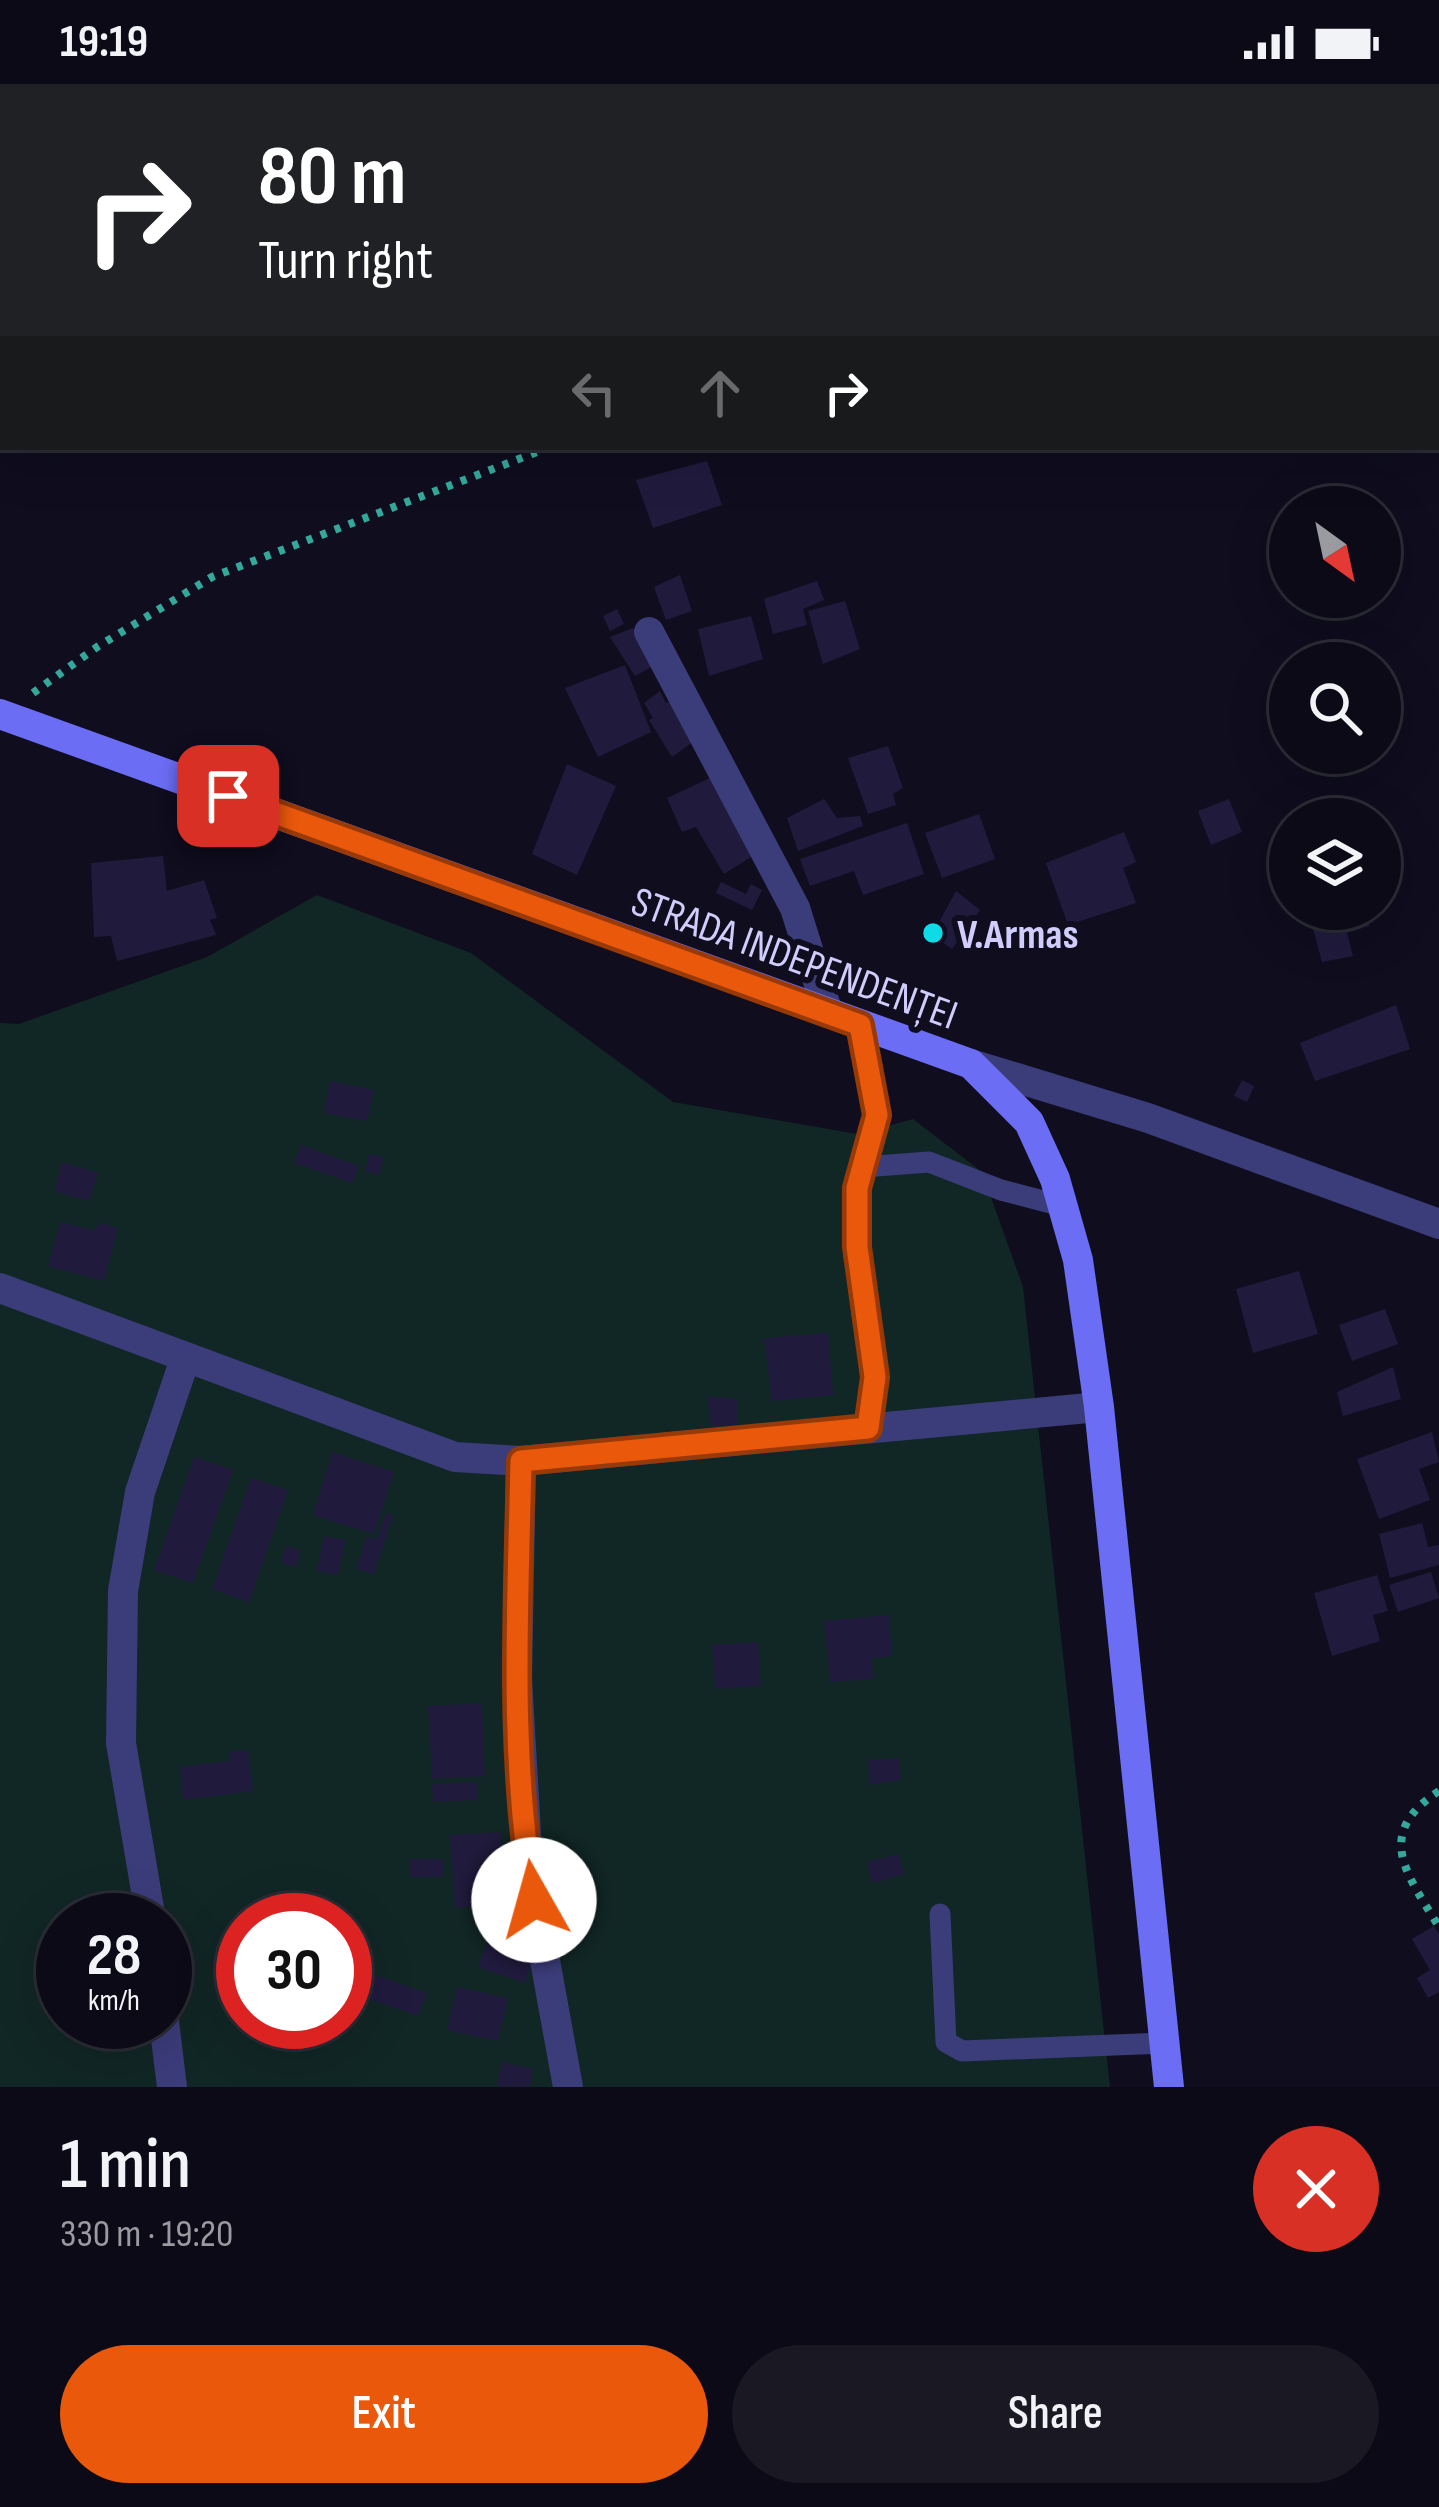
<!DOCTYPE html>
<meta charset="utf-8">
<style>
:root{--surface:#0b0a16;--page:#191823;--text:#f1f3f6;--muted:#9a9aa1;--line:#2b2b35;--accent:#ea580c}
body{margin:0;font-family:"Sofia Sans Condensed",sans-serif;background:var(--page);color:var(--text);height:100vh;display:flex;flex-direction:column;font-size:45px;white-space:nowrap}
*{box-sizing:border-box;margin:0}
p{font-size:39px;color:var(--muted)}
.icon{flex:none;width:66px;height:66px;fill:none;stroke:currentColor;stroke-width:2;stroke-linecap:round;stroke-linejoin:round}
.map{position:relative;height:2003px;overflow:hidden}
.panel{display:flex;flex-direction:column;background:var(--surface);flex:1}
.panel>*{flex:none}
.top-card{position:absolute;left:0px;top:0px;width:1440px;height:366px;box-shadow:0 12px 48px #0002,0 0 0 3px var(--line);background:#202124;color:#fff;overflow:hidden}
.needle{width:78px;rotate:147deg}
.controls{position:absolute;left:1269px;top:402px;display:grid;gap:24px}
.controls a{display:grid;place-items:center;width:132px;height:132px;border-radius:50%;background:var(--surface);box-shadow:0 12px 48px #0002,0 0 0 3px var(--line);font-size:60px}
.speed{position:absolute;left:36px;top:1809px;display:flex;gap:24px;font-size:60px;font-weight:700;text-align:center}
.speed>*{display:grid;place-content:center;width:156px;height:156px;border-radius:50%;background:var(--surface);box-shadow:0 12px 48px #0002,0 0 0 3px var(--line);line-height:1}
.speed small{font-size:30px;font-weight:400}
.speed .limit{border:18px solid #d22;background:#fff;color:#111}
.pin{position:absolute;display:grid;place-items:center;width:102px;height:102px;color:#fff;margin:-51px;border-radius:24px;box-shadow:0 6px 18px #0006}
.me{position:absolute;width:132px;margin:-66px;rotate:353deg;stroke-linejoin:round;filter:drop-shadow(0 0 9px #0008)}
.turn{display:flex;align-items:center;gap:42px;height:252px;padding:0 60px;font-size:54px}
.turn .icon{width:156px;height:156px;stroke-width:2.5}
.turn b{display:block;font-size:84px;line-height:102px}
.lanes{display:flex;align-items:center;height:114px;padding:0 60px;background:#0003;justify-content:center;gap:60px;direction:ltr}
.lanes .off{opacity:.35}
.round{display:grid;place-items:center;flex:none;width:126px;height:126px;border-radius:63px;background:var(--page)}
.summary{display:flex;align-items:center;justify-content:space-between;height:204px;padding:0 60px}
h1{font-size:72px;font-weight:600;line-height:90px}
.primary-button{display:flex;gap:24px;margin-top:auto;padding:24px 60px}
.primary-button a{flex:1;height:138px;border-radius:72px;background:var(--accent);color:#fff;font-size:48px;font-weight:600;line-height:138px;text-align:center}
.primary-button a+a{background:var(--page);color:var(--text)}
.status{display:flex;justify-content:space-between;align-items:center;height:84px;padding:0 60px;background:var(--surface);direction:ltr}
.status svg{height:33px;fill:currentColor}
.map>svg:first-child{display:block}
</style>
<div class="status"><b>19:19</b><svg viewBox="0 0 49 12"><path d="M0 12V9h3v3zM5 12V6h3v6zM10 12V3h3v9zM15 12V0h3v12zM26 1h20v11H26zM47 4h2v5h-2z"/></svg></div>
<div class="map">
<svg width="1439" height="2003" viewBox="0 0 1439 2003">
<rect width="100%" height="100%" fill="#0f0d1e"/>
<path fill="#112725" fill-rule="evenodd" d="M317 811 471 869 673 1018 857 1050 913 1035 982 1088 1023 1203 1110 2003H0V939L19 940 207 873ZM63 1836H165V1938H63ZM243 1836H345V1938H243Z"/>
<g fill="#201b3d">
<path d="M707 377 722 421 653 444 636 396Z"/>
<path d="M680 491 692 527 666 536 654 503Z"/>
<path d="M817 497 824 516 803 525 807 541 773 550 764 515Z"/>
<path d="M845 517 860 565 823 580 808 527Z"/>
<path d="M617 525 624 540 610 547 603 532Z"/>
<path d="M751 532 763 575 709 592 698 545Z"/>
<path d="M633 544 655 581 635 592 610 553Z"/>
<path d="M625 581 651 648 598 673 565 604Z"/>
<path d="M660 607 666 619 671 617 694 657 672 673 649 636 653 634 644 619Z"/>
<path d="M888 662 903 704 893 710 896 721 868 730 848 674Z"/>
<path d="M567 680 616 702 577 791 532 770Z"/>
<path d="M714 692 756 770 724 790 696 743 682 748 667 714Z"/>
<path d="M824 715 837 734 860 732 863 742 798 767 787 734Z"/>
<path d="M1229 715 1242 748 1211 761 1198 727Z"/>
<path d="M979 730 995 775 942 794 925 749Z"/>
<path d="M907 739 924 790 863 811 854 787 810 802 800 775Z"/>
<path d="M1124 748 1136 778 1123 784 1136 819 1068 841 1046 779Z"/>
<path d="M163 772 167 807 204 796 217 834 210 836 216 851 117 877 111 852 94 853 91 779Z"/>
<path d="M721 798 746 810 751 800 762 806 752 826 716 809Z"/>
<path d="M956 807 980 826 952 865 932 851Z"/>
<path d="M1340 825H1371L1369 842 1347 849 1353 872 1322 878 1310 833Z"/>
<path d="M1396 921 1410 965 1315 997 1300 959Z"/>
<path d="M1242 996 1254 1002 1247 1018 1234 1012Z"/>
<path d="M330 997 374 1006 367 1037 324 1029Z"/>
<path d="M301 1061 359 1082 352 1099 294 1079Z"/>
<path d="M369 1070 384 1073 379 1091 365 1087Z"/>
<path d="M62 1078 98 1089 89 1117 54 1107Z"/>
<path d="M60 1138 93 1146 100 1139 118 1144 104 1197 48 1182Z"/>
<path d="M1299 1187 1318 1250 1253 1269 1236 1205Z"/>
<path d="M1385 1225 1398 1260 1352 1277 1339 1241Z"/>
<path d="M828 1249 833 1311 772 1317 764 1254Z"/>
<path d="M1393 1283 1401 1315 1343 1332 1337 1308Z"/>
<path d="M707 1312 738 1315V1340L711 1343Z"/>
<path d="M1432 1348 1439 1378 1419 1385 1430 1416 1379 1435 1357 1375Z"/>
<path d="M332 1368 394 1388 374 1450 313 1431Z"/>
<path d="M194 1373 233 1386 193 1499 154 1486Z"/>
<path d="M251 1394 288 1406 249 1518 212 1505Z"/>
<path d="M386 1429 393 1431 374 1490 356 1485 367 1452 377 1455Z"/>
<path d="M1422 1439 1428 1463 1439 1461V1481L1390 1494 1379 1450Z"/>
<path d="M324 1452 346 1456 338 1491 317 1487Z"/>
<path d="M286 1462 301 1467 296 1483 281 1478Z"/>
<path d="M1431 1488 1439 1514 1398 1528 1389 1501Z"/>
<path d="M1377 1491 1388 1527 1373 1531 1380 1557 1332 1572 1314 1509Z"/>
<path d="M889 1531 892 1572 872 1574 873 1595 830 1598 824 1537Z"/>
<path d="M758 1558 761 1602 715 1605 712 1561Z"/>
<path d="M482 1619 485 1692 432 1695 428 1622Z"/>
<path d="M248 1666 253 1707 183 1716 180 1683 229 1677 230 1668Z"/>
<path d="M899 1674 901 1696 870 1701 868 1676Z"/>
<path d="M478 1698V1716L433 1718 432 1700Z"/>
<path d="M501 1748 506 1820 455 1824 450 1751Z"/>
<path d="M899 1770 904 1790 872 1799 867 1778Z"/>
<rect x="409" y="1775" width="35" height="18"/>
<path d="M1434 1842 1439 1850V1908L1428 1914 1417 1894 1430 1886 1412 1855Z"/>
<path d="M488 1855 535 1871 525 1899 478 1883Z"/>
<path d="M363 1887 427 1909 418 1932 355 1910Z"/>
<path d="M457 1903 508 1914 498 1957 447 1946Z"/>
<path d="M502 1978 533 1985 530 2003 497 2002Z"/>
</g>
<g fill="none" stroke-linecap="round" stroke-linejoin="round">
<g stroke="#35a89c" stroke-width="8" stroke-dasharray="6 9" stroke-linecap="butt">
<path d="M33 609 97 563 212 493 550 363"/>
<path d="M1439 1707C1373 1750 1407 1790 1439 1843"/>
</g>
<g stroke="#3b3c7a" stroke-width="21">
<path d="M860 941 877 1031 857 1104V1163L875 1293 868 1344"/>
<path d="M863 1083 929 1078 1001 1106 1062 1122"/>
<path d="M940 1830 946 1958 962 1967 1165 1959"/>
</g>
<g stroke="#3b3c7a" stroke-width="30">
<path d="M649 548 795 824 828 929"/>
<path d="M971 980 1148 1034 1439 1140"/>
<path d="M0 1204 455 1373 521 1377 1099 1323"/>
<path d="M521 1377 517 1595 528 1783 568 2003"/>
<path d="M151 1836 121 1659 123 1507 140 1408 185 1275"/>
<path d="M164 1938 172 2003"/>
</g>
<path stroke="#6b6ef5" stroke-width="30" d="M0 630 971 980 1029 1038 1055 1095 1078 1176 1099 1323 1169 2003"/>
</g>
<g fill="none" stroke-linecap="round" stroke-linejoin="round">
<g stroke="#983908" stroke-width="30">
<path id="route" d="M228 712 860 941 877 1031 857 1104V1163L875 1293 868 1344 521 1377C518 1522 509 1673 534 1816"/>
</g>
<use href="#route" stroke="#ea580c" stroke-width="21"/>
</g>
<circle fill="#0fdbe6" stroke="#0f0d1e" stroke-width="4.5" cx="933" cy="849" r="12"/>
<g text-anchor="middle" stroke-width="12" stroke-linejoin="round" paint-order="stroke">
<g font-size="42" font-weight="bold" fill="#d0cdfc" stroke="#0f0d1e" text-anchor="start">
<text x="957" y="864">V.Armas</text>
</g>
<g font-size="42" fill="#d0cdfc" stroke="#0f0d1e">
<text transform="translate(795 873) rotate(20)" y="15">STRADA INDEPENDENȚEI</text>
</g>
</g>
</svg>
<div class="controls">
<a><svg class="needle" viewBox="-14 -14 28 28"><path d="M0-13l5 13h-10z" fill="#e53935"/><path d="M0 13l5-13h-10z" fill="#9a9aa1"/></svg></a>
<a><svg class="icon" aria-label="search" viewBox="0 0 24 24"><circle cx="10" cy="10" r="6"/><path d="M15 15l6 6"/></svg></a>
<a><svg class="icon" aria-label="layers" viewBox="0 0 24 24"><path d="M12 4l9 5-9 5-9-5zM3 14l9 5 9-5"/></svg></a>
</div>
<div class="speed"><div>28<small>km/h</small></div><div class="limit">30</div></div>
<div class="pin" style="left:228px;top:712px;background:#d93025"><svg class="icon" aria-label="arrive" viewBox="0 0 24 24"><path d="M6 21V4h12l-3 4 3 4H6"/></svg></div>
<svg class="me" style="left:534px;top:1816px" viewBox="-20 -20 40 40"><circle r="19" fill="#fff"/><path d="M0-13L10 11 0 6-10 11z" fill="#ea580c"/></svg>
<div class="top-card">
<div class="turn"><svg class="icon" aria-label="right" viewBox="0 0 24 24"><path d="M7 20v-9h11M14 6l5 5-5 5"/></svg><div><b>80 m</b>Turn right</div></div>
<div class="lanes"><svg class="icon off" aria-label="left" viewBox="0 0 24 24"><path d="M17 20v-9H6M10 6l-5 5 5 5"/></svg><svg class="icon off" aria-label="ahead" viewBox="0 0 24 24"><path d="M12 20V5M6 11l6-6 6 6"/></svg><svg class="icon" aria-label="right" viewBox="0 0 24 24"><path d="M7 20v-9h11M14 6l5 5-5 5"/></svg></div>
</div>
</div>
<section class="panel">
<div class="summary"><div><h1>1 min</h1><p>330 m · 19:20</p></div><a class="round" style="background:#d93025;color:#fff"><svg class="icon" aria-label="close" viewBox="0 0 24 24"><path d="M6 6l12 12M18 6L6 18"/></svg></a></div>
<div class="primary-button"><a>Exit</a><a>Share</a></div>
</section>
